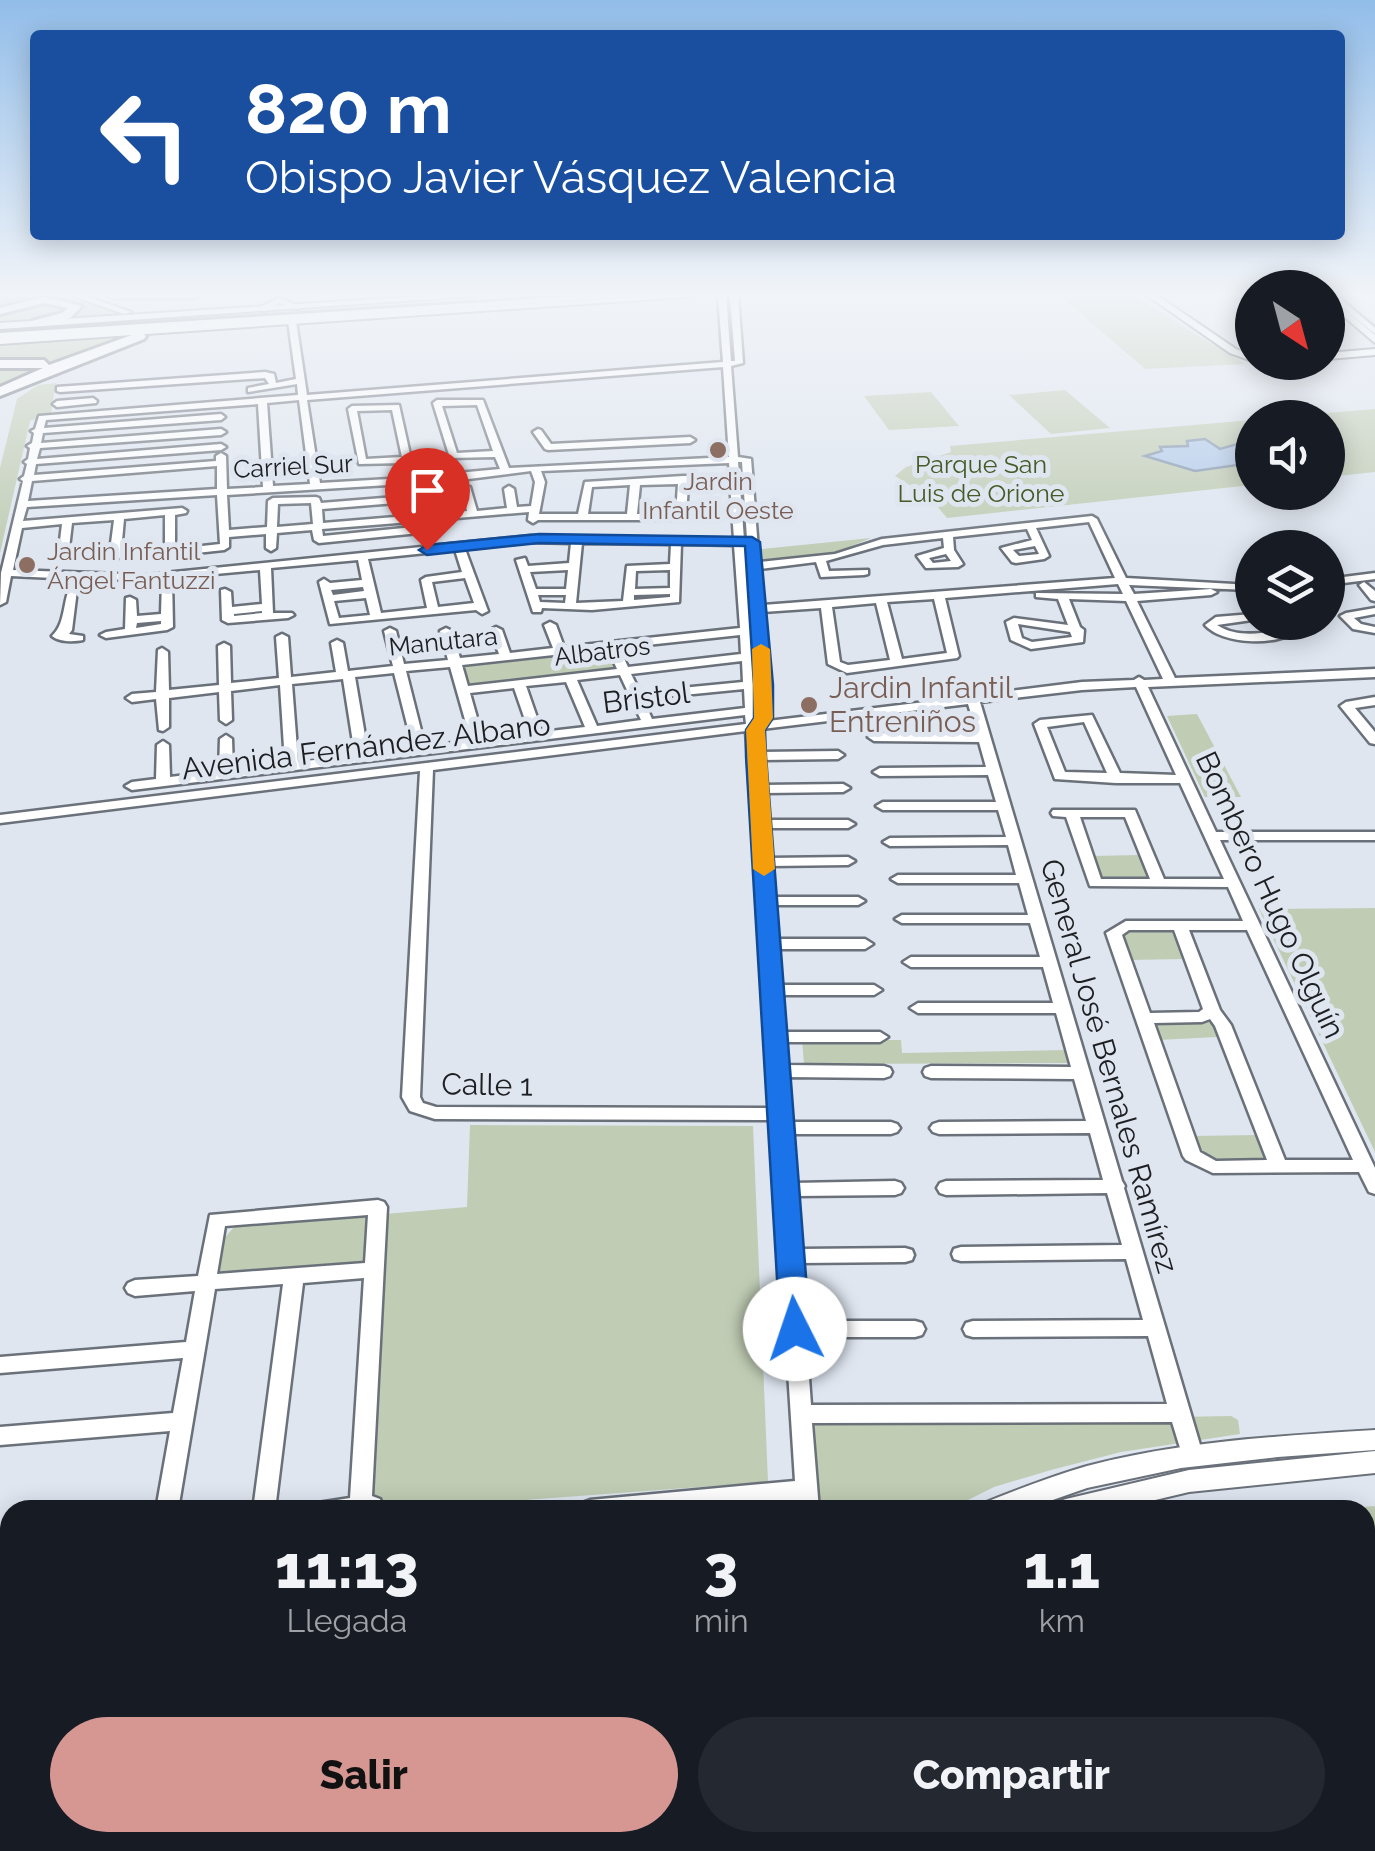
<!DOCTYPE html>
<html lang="es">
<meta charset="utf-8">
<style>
:root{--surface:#171b24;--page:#242831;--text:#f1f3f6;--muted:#9ea1a6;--accent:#d69793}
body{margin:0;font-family:Raleway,sans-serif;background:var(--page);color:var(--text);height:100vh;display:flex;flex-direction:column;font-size:38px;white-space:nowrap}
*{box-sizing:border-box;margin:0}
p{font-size:32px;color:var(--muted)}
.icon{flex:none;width:55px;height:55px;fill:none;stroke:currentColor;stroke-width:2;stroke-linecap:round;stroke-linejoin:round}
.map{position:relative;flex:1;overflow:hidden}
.sheet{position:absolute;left:0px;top:1500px;width:1375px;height:352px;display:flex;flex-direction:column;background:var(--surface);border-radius:30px 30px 0 0;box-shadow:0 5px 25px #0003}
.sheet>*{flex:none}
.banner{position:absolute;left:30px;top:30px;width:1315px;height:210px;border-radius:10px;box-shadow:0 5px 25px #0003;background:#1a4fa0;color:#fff;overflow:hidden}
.needle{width:65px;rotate:144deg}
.fabs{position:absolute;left:1235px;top:270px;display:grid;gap:20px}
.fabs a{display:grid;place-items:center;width:110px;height:110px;border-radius:50%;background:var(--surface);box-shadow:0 5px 25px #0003;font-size:50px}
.pin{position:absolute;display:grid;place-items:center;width:85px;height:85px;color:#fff;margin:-102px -42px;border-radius:50% 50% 50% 0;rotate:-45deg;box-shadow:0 0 10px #0007}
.pin .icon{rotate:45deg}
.me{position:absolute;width:110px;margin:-55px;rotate:356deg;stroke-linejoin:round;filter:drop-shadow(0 0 8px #0008)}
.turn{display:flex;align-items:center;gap:35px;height:210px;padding:0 50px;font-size:45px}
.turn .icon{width:130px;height:130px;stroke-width:2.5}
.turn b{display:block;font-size:70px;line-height:85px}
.eta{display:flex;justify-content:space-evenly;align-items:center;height:170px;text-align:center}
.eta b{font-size:60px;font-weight:800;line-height:70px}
.cta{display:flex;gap:20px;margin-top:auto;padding:20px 50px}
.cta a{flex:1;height:115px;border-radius:60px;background:var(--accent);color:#111;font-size:40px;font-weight:800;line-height:115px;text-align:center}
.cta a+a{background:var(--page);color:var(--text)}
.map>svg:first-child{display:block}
</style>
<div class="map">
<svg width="1375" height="1851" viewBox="0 0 1375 1851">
<rect width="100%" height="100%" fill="#dfe6f0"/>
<g fill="#c0ccb4">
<path d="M1 296H72L109 310 143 315 0 324Z"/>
<path d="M1060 296H1134L1245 364 1145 369Z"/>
<path d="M148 333 0 387V343Z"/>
<path d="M56 383 51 413 30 421 0 553V468L17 399 38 385Z"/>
<path d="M1065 390 1110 428 1051 434 1009 395Z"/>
<path d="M931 392 959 426 889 430 864 396Z"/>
<path d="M1375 409V472L1328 477V418L1277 417Z"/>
<path d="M1252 420V485L947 518 931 499 895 476 906 467 951 452 950 446Z"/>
<path d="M871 538 835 553 763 562 762 549Z"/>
<path d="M608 649 617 669 466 686 460 666Z"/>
<path d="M1197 714 1241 797H1205L1167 716Z"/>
<path d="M1139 855 1149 879 1099 877 1091 856Z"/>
<path d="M1375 908V1152L1259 909Z"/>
<path d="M1126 931H1172L1183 959 1130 960 1122 934Z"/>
<path d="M1211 1022 1217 1037 1158 1040 1152 1024Z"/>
<path d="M802 1040H901L902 1053 1068 1050 1070 1063 804 1064Z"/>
<path d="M470 1125 753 1126 768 1482 392 1510H379L370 1501 385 1265 218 1277 222 1241 234 1227 467 1207Z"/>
<path d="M1257 1135 1267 1160H1205L1198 1155 1193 1136Z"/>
<path d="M1231 1416 1238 1420 1240 1434 1121 1452 1051 1470 994 1487 948 1510H820L808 1424Z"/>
<path d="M1375 1506V1664H1365V1510H1323Z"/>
<path d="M1365 1790 1375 1821V1851H1029L1028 1843 1365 1842Z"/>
</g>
<path fill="#b2caea" stroke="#8597ae" stroke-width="2.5" d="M1205 439 1220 449 1252 440V463L1195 471 1145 456 1162 451 1160 447 1188 446 1187 441Z"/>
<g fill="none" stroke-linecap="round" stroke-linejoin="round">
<path stroke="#8597ae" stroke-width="6" d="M0 1608H10"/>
<g stroke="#6b717a" stroke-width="5">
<g id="minor">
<path d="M108 296H198L194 298H112Z"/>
<path d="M718 296H726L731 361H735L730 296H738L743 363 731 366 738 457 751 459 759 562 835 554 882 539 1092 516 1097 519 1126 578 1252 585V589L1249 590 1129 585 1134 594 1211 589 1217 592 1211 595 1137 601 1175 678 1375 669V677L1148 687 1216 832H1375V840H1220L1375 1168V1194L1369 1192 1359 1172 1213 1173 1186 1160 1183 1156 1106 933 1126 921H1243L1228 887 1090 886 1066 817 1053 816 1051 813 1053 810H1135L1164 879H1224L1180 783H1116L1055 779 1034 724 1040 720 1092 715 1120 773 1176 775 1136 687 1082 690 980 702 1122 1181 1125 1186 1124 1188 1203 1455 1200 1461 1192 1464 1184 1461 1172 1422 812 1423 819 1510H797L796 1500 689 1510H579L582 1503 590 1500 795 1481 772 1120 435 1119 410 1111 402 1097 420 771 0 823V815L746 724 745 715 132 790 125 786 132 782 156 779 157 745 163 741 169 745 170 777 219 771 220 739 226 735 232 739 233 770 285 763 280 685 231 691 232 720 226 724 220 720 219 692 169 698V727L163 731 159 730 156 699 132 702 126 698 132 694 156 692 158 650 162 648 168 652 169 690 219 685 218 646 224 643 230 646 231 683 279 678 276 637 282 634 288 637 291 677 336 672 331 643 337 640 343 643 348 671 393 666 384 631 390 628 396 631 404 664 448 660 440 631 446 628 452 631 460 658 499 654 490 630 496 627 502 630 510 653 553 648 544 625 550 622 556 625 564 647 740 628 734 545 681 544 679 602 592 610 542 608 541 612H533L516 560 525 558 528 566 569 563 571 543 530 542 465 549 488 611 482 614 476 610 330 624 319 582 324 579 330 583 362 580 358 560 271 568 273 613H292L294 615 288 618 228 623 222 620 221 590 225 589 231 592 232 607 262 604 260 570 172 578 173 627 167 630 106 638 100 635 106 632 125 629 126 598 130 597 136 600 137 616 161 614 162 580 86 579 77 590 72 630 69 634 83 636V640C74 642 59 642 52 636 68 621 61 596 75 579L11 576 6 602 0 605 1 573 23 481 20 479 24 476 27 464 24 462 28 459 30 448 27 446 32 443 34 433 31 431 35 429 39 416 298 395 297 384 248 392V388L269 384 265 378 60 392 57 391V387L265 372 274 374 276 383 296 379 288 321 292 319 296 321 307 395 723 362ZM723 367 729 457 509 468 483 400H437L433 403 450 458 495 457 500 469 415 477 399 405 352 406 348 409 359 464 403 463 406 478 320 483 307 400ZM299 400 310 484 273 486 267 403ZM258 404 263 487 227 489 226 456 221 453 216 456V461L34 475 36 464 221 450 226 447 221 444 37 459 40 448 221 435 226 432 221 429 41 443 43 433 221 420 225 417 221 414 44 428 46 420ZM477 405 493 451 457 453 442 406ZM392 410 402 457 366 459 357 411ZM738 462H742L747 539H744ZM729 463 730 476H683L585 482 578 514H539L545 482 541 471ZM217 466V489L28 501 32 481ZM531 471 535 482 531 506 517 507 514 489 509 486 504 489 507 508 477 511 470 487 447 485 444 486V490L463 492 467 511 323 523 322 509 420 501 425 498 420 495 321 503 319 498 316 497 273 498 268 501 267 527 229 530 227 495 453 481ZM730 482 734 539 530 536 145 575 13 570 22 528 62 524 59 549 69 555 141 559 224 550 229 547V537L266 534V548L271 551 276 548 277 533 312 530 314 540 319 543 439 531 444 528 445 519 529 512 528 520 533 523 538 520H681L686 517 688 484ZM678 484 676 514H637L640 485ZM630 485 627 514H588L592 487ZM217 495 220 544 175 549V515L186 513 187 511 182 508 23 521 27 507ZM311 503 313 524 277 527 278 504ZM165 515V550L121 552 124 519ZM114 520 110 551 69 548 72 523ZM435 520 434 525 323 536 322 529ZM1089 522 1115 578 763 605 760 569 816 562 821 577 864 575 868 574V570L829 571 826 561 883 545 943 538 944 548 917 556 926 568 958 567 963 564 954 550 953 537 1027 529 1032 540 1001 548 1012 562 1016 563 1044 559 1049 556 1036 528ZM582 543 671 544 670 564 627 566 623 601 576 603ZM745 545H747L751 626ZM1035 546 1039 554 1019 556 1013 550ZM455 550 462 572 426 577 421 580 427 608 381 613 368 559ZM946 554 951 561 933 563 929 558ZM568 570 566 589H536L530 572ZM670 570V588L635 589 636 571ZM465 578 474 603 438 607 432 582ZM1118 584 1123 594 1036 593V597L1058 599 1068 625 1014 618 1006 622 1011 640 1031 649 1083 642 1084 630 1080 627 1069 599 1126 601 1163 679 1144 680 1139 677 1134 680 1082 682 978 695 975 690H967L966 697 768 721 769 685 763 612 821 608 828 664 847 673 957 658 959 656 945 598ZM363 587 364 591 333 595 331 590ZM670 594V597L634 600V595ZM538 595H566L565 603 540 602ZM366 598 370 615 339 618 334 601ZM934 599 947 653 902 659 887 602ZM876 603 890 660 848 665 840 662 832 607ZM262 611V613L234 616V614ZM161 621V624L136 628 137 623ZM1018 624 1070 632 1072 637 1032 642 1022 638ZM752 633H753L757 681 755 680ZM740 635 741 654 628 667 619 648ZM608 649 617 669 468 686 462 665ZM742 661 743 682 640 692 631 674ZM450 667 471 741 425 746 406 671ZM394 673 413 748 368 753 355 677ZM620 675 641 720 597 726 577 680ZM343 679 355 755 298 762 292 684ZM566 682 585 727 542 732 526 686ZM514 688 530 734 483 739 470 693ZM744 689 745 708 652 719 643 699ZM968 704 977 734 874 733 868 737 874 741 979 742 986 767 880 768 873 772 880 776 988 775 996 802H883L876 806 883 810H998L1006 837 890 838 883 842 890 846 1008 845 1016 875H898L891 879 898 883H1019L1028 915H902L895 919 902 923H1030L1040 957H911L903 962 911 967H1043L1053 1003H918L910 1008 918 1013H1056L1071 1067 931 1066 925 1068 923 1072 925 1076 931 1078 1074 1079 1086 1121 939 1122 933 1124 930 1128 933 1132 939 1134 1090 1133 1103 1180 946 1181 940 1183 937 1188 940 1193 946 1195 1107 1193 1122 1245 961 1247 954 1249 952 1254 954 1259 961 1261 1126 1259 1143 1320 973 1321 966 1323 963 1329 966 1335 973 1337 1148 1336 1167 1404 811 1405 806 1337H915L922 1335 925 1329 922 1323 915 1321H804L800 1263 905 1262 912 1260 914 1255 912 1250 905 1248 799 1249 795 1196 895 1195 901 1193 904 1188 901 1183 895 1181 794 1183 790 1134H891L897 1132 900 1128 897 1124 891 1122H789L786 1077 884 1078 890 1076 892 1072 890 1068 884 1066 785 1065 783 1042H880L888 1037 880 1032H782L779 995H874L882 990 874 985H779L776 949H865L873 944 865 939H775L773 905H858L865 901 858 897H772L770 866 848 865 855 861 848 857 769 858 767 828H848L855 824 848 820H766L764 793 843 792 850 788 843 784 763 785 761 760 838 759 844 755 838 751 761 752 759 733 762 729ZM1084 722 1107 773 1065 772 1047 727ZM746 731 771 1108 436 1107 423 1103 420 1097 433 770ZM1080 817H1125L1150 879H1101ZM1129 930H1174L1203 1009 1199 1012 1150 1013 1122 935ZM1189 930H1247L1353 1160H1285L1231 1025 1220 1010ZM1210 1019 1215 1026 1267 1160 1216 1161 1200 1152 1154 1023 1202 1022Z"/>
<path d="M1328 296H1337L1375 328V334Z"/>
<path d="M279 298 301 307 297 309 279 303 264 311 257 309Z"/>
<path d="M93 398 97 401 96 403 57 407 53 404 57 401Z"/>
<path d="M538 429 541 430 551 444 690 437 695 440 690 443 548 450 545 449 533 432Z"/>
<path d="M1375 573V579L1328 585V579Z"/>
<path d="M1364 582 1375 591V601L1371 600 1359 585Z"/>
<path d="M1375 608V614L1354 618 1361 624 1375 627V633L1353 629 1340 616 1346 613Z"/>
<path d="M1252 614V620L1217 625C1237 638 1260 633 1283 631L1285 630 1282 622H1293L1297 631C1277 646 1223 645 1205 625L1216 617Z"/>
<path d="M1375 697V705L1355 708 1375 732V744L1370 743 1340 706 1346 702Z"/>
<path d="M378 1200 384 1202 387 1207 372 1496 380 1499 383 1506 381 1510H315L318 1503 350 1498 364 1278 303 1283 275 1510H253L283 1284 215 1289 178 1510H156L170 1431 0 1445V1427L173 1413 183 1358 0 1373V1357L186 1342 195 1291 135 1296 128 1293 125 1288 128 1283 135 1280 198 1276 210 1215ZM368 1215 365 1263 217 1274 225 1226Z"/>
<path d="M10 1529V1549L0 1550V1530Z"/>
<path d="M10 1551V1571L0 1572V1552Z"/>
</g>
</g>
<g stroke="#6b717a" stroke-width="4">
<g id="major">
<path d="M73 296H86L131 312 124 314Z"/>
<path d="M427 296H475L0 329V323Z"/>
<path d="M653 296H700L0 344V338Z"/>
<path d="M1148 296H1158L1236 349 1252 355V361L1230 353Z"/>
<path d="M1328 296 1375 335V343L1328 303Z"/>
<path d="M1375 349V355L1328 359V353Z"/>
<path d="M1375 1430V1450L1278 1457 1181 1468 1087 1488 1024 1510H982L986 1502C1019 1489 1052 1476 1087 1466 1181 1441 1279 1436 1375 1430Z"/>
<path d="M1375 1451V1473L1189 1492 1113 1510H1053L1057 1502 1066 1499 1189 1470Z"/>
<path d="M618 1842H650L646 1851H615Z"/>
<path d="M660 1842H692L688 1851H657Z"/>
</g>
</g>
<g stroke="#6b717a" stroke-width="6">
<g id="highway">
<path d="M579 296H639L0 341V333Z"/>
<path d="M44 297 82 306 70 318 36 326 32 321 62 313 68 308 44 303 0 314V308Z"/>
<path d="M140 332 146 336 144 339 0 396V387L43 368H0V360H44L49 365Z"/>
</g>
</g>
<use href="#minor" fill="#fff" fill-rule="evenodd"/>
<use href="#major" fill="#fff" fill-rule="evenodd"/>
<use href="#highway" fill="#fff" fill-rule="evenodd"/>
</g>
<linearGradient id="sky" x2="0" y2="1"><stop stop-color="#92bde9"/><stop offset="0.53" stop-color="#f1f4f8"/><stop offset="1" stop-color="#f1f4f8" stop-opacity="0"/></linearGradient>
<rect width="1375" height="555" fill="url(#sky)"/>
<path fill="#1a73e8" stroke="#114b97" stroke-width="2.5" d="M539 534 752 537 760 542 773 685V718L765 730 766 756 810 1329 806 1337 795 1341 784 1337 780 1329 746 756V730L754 718V685L745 546 539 543 427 555 419 550 427 545Z"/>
<path fill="#f59e0b" d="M761 644 770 649 773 718 765 730 775 869 764 876 753 869 746 730 754 718 752 649Z"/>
<g fill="#8d6e63" stroke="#dfe6f0" stroke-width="4">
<circle cx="718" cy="450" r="10"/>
<circle cx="27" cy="565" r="10"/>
<circle cx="809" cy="705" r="10"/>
</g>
<g text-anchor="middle" stroke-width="10" stroke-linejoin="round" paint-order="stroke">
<g font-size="25" fill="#455c28" stroke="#dfe6f0">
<text x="981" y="473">Parque San<tspan x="981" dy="29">Luis de Orione</tspan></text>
</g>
<g font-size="25" fill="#1d1f23" stroke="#dfe6f0">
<text transform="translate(293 466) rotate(-3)" y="9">Carriel Sur</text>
<text transform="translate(443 641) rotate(-6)" y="9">Manutara</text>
<text transform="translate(602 651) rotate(-7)" y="9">Albatros</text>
</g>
<g font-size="25" fill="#785e54" stroke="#dfe6f0">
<text x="718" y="490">Jardin<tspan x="718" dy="29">Infantil Oeste</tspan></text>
<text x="47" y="560" text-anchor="start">Jardin Infantil<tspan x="47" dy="29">Ángel Fantuzzi</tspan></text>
</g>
<g font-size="30" fill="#785e54" stroke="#dfe6f0" text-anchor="start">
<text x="829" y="698">Jardin Infantil<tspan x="829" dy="34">Entreniños</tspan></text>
</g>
<g font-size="30" fill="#1d1f23" stroke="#dfe6f0">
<text transform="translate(646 698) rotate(-7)" y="10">Bristol</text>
<text transform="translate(366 747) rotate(-7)" y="10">Avenida Fernández Albano</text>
<text transform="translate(1270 895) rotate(65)" y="10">Bombero Hugo Olguín</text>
<text transform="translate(1109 1066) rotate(74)" y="10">General José Bernales Ramírez</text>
<text transform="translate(487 1085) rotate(1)" y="10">Calle 1</text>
</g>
</g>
</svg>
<div class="fabs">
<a><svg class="needle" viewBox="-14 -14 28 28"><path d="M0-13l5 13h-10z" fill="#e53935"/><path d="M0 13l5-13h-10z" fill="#9ea1a6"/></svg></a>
<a><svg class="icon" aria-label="sound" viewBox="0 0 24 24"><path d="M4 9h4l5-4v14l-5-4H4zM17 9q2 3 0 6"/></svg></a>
<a><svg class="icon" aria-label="layers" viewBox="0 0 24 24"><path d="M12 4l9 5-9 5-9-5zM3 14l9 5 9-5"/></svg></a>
</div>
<div class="pin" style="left:427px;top:550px;background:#d93025"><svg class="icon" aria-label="arrive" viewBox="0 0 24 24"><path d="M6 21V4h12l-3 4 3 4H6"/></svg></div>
<svg class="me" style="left:795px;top:1329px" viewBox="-20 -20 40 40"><circle r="19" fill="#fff"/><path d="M0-13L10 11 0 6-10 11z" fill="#1a73e8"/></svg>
<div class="banner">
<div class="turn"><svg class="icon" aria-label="left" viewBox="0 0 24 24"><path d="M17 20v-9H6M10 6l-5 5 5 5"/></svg><div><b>820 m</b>Obispo Javier Vásquez Valencia</div></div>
</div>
<section class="sheet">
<div class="eta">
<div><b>11:13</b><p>Llegada</p></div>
<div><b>3</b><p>min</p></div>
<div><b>1.1</b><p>km</p></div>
</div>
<div class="cta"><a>Salir</a><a>Compartir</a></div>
</section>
</div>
